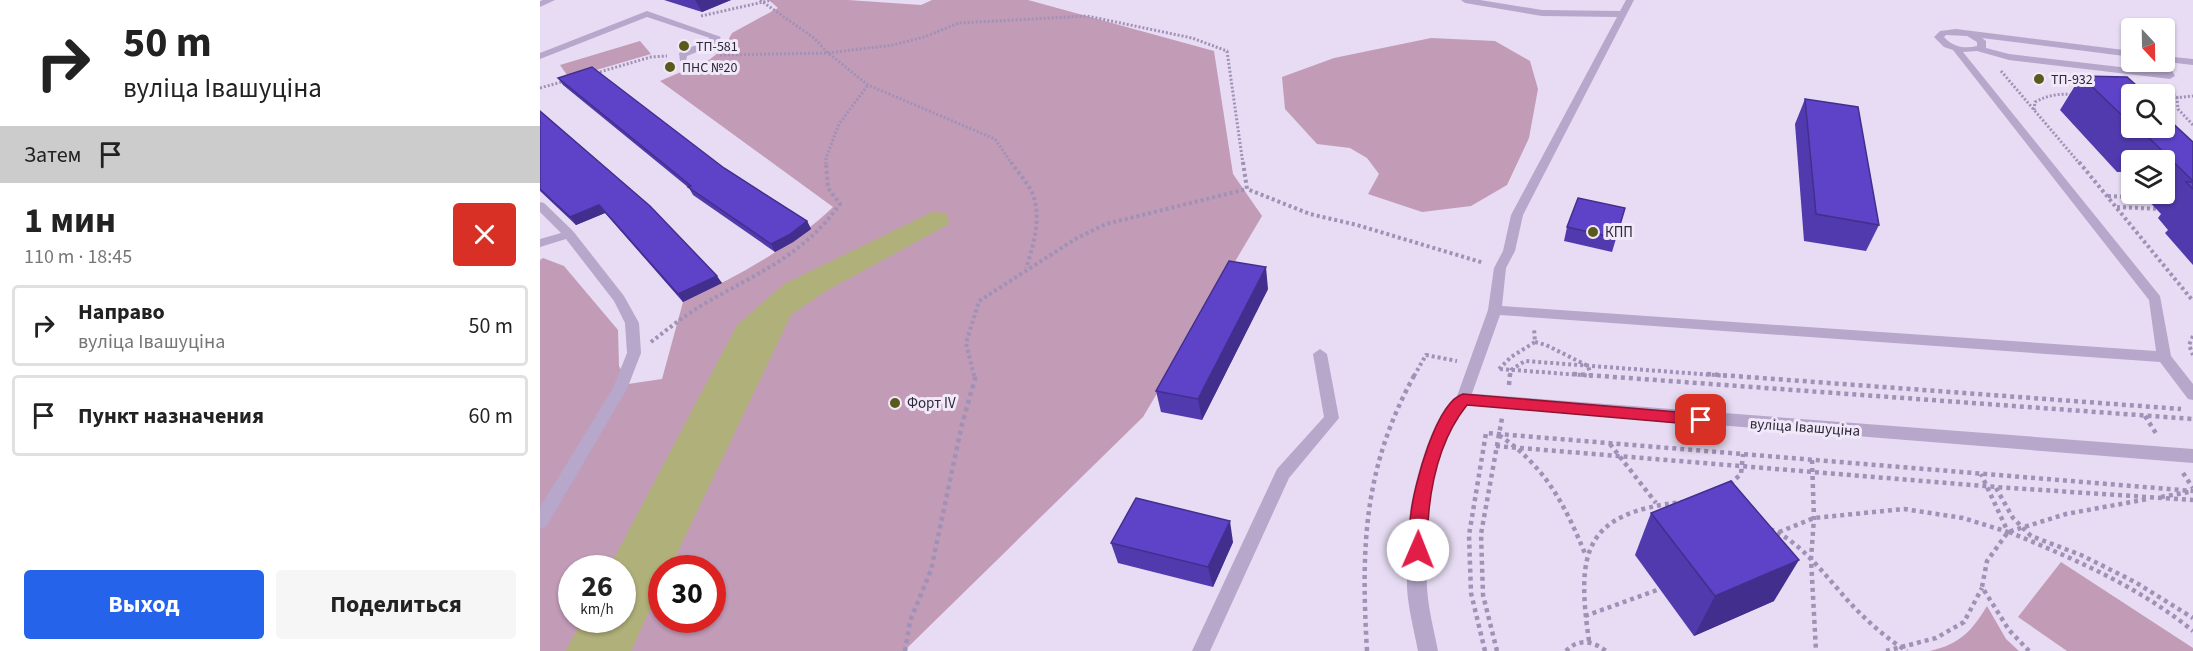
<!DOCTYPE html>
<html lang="ru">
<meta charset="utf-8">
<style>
:root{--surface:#fff;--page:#f6f6f6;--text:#222;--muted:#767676;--line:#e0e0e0;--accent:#2563eb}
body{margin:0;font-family:"Source Sans 3",sans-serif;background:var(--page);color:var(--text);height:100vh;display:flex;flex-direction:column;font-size:22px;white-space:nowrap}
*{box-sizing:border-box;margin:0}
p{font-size:20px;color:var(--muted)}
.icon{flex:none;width:33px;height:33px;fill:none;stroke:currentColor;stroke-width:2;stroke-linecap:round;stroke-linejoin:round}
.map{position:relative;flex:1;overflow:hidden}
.drawer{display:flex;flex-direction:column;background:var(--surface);width:540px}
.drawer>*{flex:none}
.top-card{background:#fff;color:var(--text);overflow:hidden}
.needle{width:39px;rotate:158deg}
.tools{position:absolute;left:1581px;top:18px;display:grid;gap:12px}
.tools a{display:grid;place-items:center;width:54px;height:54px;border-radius:6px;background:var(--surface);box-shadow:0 2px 4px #0004;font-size:30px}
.speed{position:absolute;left:18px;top:555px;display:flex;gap:12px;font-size:30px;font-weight:700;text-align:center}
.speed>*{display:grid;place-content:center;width:78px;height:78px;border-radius:50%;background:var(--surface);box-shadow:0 2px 4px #0004;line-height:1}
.speed small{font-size:15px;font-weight:400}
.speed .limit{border:9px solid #d22;background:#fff;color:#111}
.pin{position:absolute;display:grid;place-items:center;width:51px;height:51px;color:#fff;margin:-26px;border-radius:12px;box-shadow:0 3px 9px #0006}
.me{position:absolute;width:66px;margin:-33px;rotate:1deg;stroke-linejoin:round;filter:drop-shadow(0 0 4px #0008)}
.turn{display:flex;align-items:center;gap:21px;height:126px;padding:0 24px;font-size:27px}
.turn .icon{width:78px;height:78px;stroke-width:2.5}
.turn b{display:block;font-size:42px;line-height:51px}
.then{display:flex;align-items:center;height:57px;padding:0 24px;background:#0003;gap:12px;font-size:22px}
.round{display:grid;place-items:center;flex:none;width:63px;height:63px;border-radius:6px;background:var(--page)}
.overview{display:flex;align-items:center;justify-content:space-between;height:102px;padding:0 24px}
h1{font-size:36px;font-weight:700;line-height:45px}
.cta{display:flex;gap:12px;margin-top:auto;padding:12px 24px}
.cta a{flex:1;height:69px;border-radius:6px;background:var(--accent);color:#fff;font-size:24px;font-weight:700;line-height:69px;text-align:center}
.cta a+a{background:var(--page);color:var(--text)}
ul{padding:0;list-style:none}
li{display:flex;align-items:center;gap:18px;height:81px;margin:0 12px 9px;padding:0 12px;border:3px solid var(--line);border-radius:6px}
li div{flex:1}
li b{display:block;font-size:22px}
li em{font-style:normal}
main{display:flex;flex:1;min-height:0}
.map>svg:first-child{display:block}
</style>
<main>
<section class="drawer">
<div class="top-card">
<div class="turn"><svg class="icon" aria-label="right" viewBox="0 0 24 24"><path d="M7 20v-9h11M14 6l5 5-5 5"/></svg><div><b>50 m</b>вуліца Івашуціна</div></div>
<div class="then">Затем<svg class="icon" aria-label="arrive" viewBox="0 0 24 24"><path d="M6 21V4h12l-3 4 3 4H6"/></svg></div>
</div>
<div class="overview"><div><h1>1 мин</h1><p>110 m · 18:45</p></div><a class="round" style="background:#d93025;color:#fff"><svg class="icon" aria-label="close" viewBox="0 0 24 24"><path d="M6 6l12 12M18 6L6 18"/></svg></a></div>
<ul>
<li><svg class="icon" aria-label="right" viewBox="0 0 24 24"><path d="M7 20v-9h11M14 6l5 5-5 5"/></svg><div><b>Направо</b><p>вуліца Івашуціна</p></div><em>50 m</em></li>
<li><svg class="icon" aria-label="arrive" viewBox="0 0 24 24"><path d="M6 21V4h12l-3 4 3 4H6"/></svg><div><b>Пункт назначения</b></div><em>60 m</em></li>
</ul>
<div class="cta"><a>Выход</a><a>Поделиться</a></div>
</section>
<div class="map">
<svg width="1653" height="651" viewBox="0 0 1653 651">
<rect width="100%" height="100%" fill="#e7dcf3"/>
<g fill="#c29bb7" fill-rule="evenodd">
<path d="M229 0H308L381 5 392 0H488L674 51 693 174 722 216 603 417 364 651H0V260L3 258 24 266 78 330 79 366 88 384 122 379 143 302C198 276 249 249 293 207L120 81 169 60 184 48 192 33 238 8ZM32 568H82V620H32ZM122 568H172V620H122Z"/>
<path d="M891 38 955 41 990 61 998 89 989 138 967 185 931 206 882 212 828 194 839 174 827 158 810 148 777 144 745 109 742 77 794 58Z"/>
<path d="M100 41 111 54 29 78 20 65Z"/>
<path d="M1521 562 1653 648V651H1527L1478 617Z"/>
<path d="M1447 606 1466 639 1479 651H1390C1420 644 1432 631 1447 606Z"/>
</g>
<path fill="#b0b07a" d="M392 212 407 213 409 224 286 291 251 315 130 568H122L121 586 91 651H25L43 620H82V568H69L197 325 244 284Z"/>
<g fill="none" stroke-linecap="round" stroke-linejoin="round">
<g stroke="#a091b7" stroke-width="3" stroke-dasharray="2 2" stroke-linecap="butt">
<path d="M220 0 274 38 288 53 328 85 455 139 472 164"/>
<path d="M161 16 232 0"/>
<path d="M180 55 288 53 353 45 384 37 419 23 547 16 652 38 687 51 703 164"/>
<path d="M1461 71 1540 164"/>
<path d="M56 73 111 57 127 56"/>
<path d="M0 88 25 81"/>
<path d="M1626 92 1637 97 1638 109 1653 125"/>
<path d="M1624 99 1653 96"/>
<path d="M1494 110 1495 102C1508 95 1520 93 1534 95"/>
<path d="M286 164V158L299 124 328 85"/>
</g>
<g stroke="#a091b7" stroke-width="4" stroke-dasharray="3 3" stroke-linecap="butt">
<path d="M471 162C478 173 491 186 494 198 501 220 493 247 486 268"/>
<path d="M703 162 707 189 770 214 817 225 944 263"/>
<path d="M1539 162 1653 301"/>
<path d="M1568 196 1610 198"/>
<path d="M1577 207 1619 209"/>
<path d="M1653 336 1649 345 1653 355"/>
<path d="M111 342C128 329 145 315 164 304 217 273 263 256 300 204L288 188 286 162"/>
<path d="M995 342 1006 345 1048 366 1051 376"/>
<path d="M959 369 971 357 995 342 994 328"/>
<path d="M960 369 1054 376"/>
<path d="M434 376 426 343 439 301 537 238 566 224 707 189"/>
<path d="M874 376 886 355 917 361"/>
<path d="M970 376 971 370 985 361 1187 376"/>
</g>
<g stroke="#a091b7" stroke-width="4.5" stroke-dasharray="4 4" stroke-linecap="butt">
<path d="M1033 374 1653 419"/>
<path d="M1167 374 1641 409"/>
<path d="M969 385 970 374"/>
<path d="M1605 416 1617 435"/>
<path d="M959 435C1006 467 1025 505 1046 556"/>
<path d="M1070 444 1116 503"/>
<path d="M956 446 1456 487 1653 500"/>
<path d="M1272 460 1274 518 1271 559 1276 651"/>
<path d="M1643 473 1653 488"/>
<path d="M1190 484 1201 474 1203 454"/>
<path d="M1456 488 1473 518 1491 536 1541 555 1595 582 1653 618"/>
<path d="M1621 497 1649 492"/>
<path d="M1230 529C1263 543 1287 578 1311 604 1328 622 1346 638 1367 651"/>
<path d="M1239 532 1274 518 1364 509 1423 518 1468 532 1441 474"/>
<path d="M1469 532C1534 559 1598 586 1653 631"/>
<path d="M1045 616 1120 589"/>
<path d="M1049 641C1036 551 1044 513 1142 502"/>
<path d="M365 651 370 621 391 570 422 424 435 379 434 374"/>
<path d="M827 651C821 547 823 468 875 374"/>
<path d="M945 651 931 593 929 535 946 433 1653 491"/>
<path d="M957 651 943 595 941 534 962 418"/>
<path d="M1026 651C1038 638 1053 641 1066 651"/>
<path d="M1346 651 1396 638 1424 622 1442 588"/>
<path d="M1489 651 1469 630 1442 587 1447 561 1468 532 1526 514 1608 499"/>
</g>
<g fill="#b6a7cb" fill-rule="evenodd">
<path d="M3 0H15L0 7V1Z"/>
<path d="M921 0H940L1002 10 1080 11 1086 0H1094L983 215 975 251 966 268 962 306 1616 351 1609 300 1413 50 1404 47 1394 37 1400 31 1416 29 1592 51V57L1442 38 1446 41V48L1469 54 1623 72 1617 62H1624V56L1653 59V65L1627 62 1635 76 1630 79 1469 60 1437 51 1423 52 1620 296 1631 356 1653 384V400L1648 399 1620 362 960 315 930 399 928 403H918L916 399 948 310 954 268 963 251 971 215 1077 17 1002 16 925 3ZM1406 35 1427 36 1437 42V46C1424 49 1413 47 1404 37Z"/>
<path d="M107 11 181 37 174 45 147 56 146 61H140L139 53 170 38 107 17 0 59V53Z"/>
<path d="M0 202 4 203 33 231 84 296 99 323 101 353 87 389 6 527 0 529V507L73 388 87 353 85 323 74 301 26 239 0 247V239L21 233 0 212Z"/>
<path d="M780 349 787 354 799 418 749 478 670 651H652L737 469 784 417 773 354Z"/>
</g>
<path fill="#b6a7cb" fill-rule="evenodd" d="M923 393 1653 449V463L927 405C889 452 884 528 887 587 888 608 894 630 898 651H878C874 630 868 608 867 587 867 563 867 536 870 512 874 485 894 402 923 393Z"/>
</g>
<g fill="#513aad">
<path d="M124 0H191L162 12Z"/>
<path d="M1541 76 1592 94V128H1624V112L1630 117 1628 119 1653 142V265L1625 233 1628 230 1618 218 1621 214 1602 194H1624V160H1592V182L1582 172H1577L1520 110Z"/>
<path d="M18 78 184 168 267 221 271 229 253 242 235 252 153 195 149 188 23 85Z"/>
<path d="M1265 99 1339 225 1326 251 1264 241 1255 124Z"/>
<path d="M0 111 182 283 143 302 65 213 36 225 0 191Z"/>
<path d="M1081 222 1072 252 1024 241 1027 227Z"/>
<path d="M728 289 662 420 621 412 616 391Z"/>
<path d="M1111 513 1234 601 1154 636 1095 555Z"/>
<path d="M693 542 673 587 578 563 571 543Z"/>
</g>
<g fill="#422f8d">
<path d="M155 0H191L162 12Z"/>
<path d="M59 205 65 213 36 225 30 217Z"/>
<path d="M267 221 271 229 253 242 235 252 231 244Z"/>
<path d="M726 267 728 289 662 420 658 399Z"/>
<path d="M177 276 182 283 143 302 138 294Z"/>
<path d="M690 521 693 542 673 587 668 567Z"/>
<path d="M1259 560 1234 601 1154 636 1175 596Z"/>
</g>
<g fill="#5e43c9" stroke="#422f8d" stroke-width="1.5">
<path d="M52 67 184 168 267 221 249 235 231 244 148 187 151 186 18 78Z"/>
<path d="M1541 76 1587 77 1606 94H1592V125Z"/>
<path d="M1265 99 1318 107 1339 225 1276 214Z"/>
<path d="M0 111 110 206 177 276 138 294 59 205 30 217 0 189Z"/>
<path d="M1624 112 1630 117H1626L1653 142V181L1607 136H1602L1594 128H1624Z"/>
<path d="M1646 182H1653V189Z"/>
<path d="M1038 198 1085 208 1076 238 1027 227Z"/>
<path d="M689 261 726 267 658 399 616 391Z"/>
<path d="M1191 481 1259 560 1175 596 1111 513Z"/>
<path d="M596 498 690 521 668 567 571 543Z"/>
</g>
<path fill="#e11d48" stroke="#92132f" stroke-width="1.5" d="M923 394 1161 414 1166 415 1168 420 1166 424 1161 425 927 405C895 445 887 500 887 550L884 556 878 558 872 556 870 550C870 538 869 525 871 513 874 486 896 402 923 394Z"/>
<g fill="#595a1c" stroke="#f1e8fa" stroke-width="2">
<circle cx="144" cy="46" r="6"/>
<circle cx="130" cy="67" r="6"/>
<circle cx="1499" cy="79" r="6"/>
<circle cx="1053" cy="232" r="6"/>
<circle cx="355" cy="403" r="6"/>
</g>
<g text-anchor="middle" stroke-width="6" stroke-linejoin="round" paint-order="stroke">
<g font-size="14" fill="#2c2837" stroke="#f1e8fa" text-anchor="start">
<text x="156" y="51">ТП-581</text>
<text x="142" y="72">ПНС №20</text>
<text x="1511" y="84">ТП-932</text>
</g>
<g font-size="15" fill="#2c2837" stroke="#f1e8fa" text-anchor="start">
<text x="1065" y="237">КПП</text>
<text x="367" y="408">Форт IV</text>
</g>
<g font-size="15" fill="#2c2837" stroke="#f1e8fa">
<text transform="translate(1265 427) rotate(4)" y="5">вуліца Івашуціна</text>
</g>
</g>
</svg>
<div class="tools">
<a><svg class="needle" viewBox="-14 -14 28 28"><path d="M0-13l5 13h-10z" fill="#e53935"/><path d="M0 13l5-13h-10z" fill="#767676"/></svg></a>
<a><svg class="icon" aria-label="search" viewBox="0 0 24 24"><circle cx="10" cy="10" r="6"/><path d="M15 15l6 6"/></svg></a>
<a><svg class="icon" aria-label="layers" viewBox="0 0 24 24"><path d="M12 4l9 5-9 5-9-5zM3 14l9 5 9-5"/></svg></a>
</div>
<div class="speed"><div>26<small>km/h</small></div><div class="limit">30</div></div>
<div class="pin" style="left:1161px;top:420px;background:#d93025"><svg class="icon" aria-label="arrive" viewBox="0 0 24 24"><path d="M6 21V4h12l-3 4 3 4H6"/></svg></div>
<svg class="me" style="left:878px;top:550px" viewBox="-20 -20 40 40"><circle r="19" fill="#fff"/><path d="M0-13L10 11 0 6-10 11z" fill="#e11d48"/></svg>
</div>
</main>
